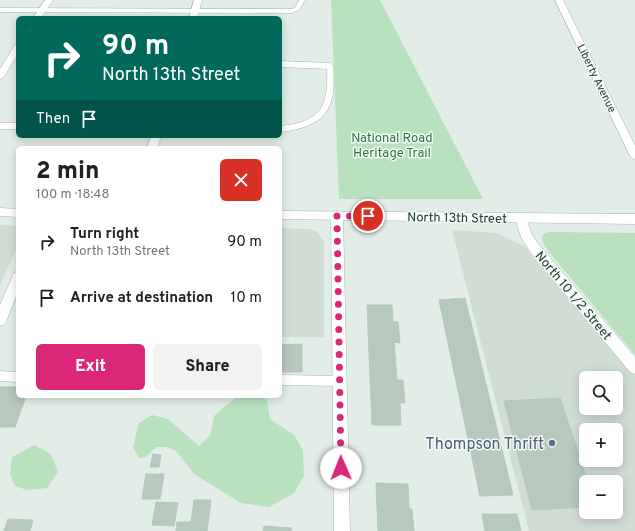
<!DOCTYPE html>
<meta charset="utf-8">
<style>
:root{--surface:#fff;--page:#f2f2f2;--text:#202124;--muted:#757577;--accent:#db2777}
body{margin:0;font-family:Overpass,sans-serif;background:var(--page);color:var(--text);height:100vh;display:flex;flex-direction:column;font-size:15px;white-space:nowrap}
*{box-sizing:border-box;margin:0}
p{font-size:13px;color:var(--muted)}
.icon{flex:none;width:22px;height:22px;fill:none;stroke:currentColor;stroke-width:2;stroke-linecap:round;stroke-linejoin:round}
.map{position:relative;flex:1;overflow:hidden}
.side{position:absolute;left:16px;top:146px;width:266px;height:252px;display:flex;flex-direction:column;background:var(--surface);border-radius:6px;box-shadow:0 2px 10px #0003}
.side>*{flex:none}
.banner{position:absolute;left:16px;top:16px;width:266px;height:122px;border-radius:6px;box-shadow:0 2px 10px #0003;background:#00695c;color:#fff;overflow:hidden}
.controls{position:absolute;left:579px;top:371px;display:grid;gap:8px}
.controls a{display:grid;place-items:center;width:44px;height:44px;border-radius:6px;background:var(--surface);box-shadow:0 2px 10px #0003;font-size:20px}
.pin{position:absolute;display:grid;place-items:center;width:34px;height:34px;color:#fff;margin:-17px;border:2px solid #fff;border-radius:50%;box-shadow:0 1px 4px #0007}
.me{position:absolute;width:44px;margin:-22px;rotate:359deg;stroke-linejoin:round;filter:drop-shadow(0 0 3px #0008)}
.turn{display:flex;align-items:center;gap:14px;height:84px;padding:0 20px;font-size:18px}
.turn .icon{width:52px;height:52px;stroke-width:2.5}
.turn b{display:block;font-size:28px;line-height:34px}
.then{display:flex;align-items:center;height:38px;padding:0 20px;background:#0003;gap:8px;font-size:15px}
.round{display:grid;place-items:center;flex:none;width:42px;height:42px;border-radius:6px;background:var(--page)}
.overview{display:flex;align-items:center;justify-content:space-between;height:68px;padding:0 20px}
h1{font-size:24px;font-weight:800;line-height:30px}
.primary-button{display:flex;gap:8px;margin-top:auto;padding:8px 20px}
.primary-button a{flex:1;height:46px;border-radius:6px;background:var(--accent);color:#fff;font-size:16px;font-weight:800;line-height:46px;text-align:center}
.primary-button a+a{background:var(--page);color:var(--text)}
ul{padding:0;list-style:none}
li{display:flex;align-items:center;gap:12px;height:56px;padding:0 20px}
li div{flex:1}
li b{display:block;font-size:15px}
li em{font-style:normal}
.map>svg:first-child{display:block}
</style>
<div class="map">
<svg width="635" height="531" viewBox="0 0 635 531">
<rect width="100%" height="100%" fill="#e2ede7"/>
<g fill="#d0ddd5" fill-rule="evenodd">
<path d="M0 225 18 226V245L0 286Z"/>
<path d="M280 228 309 229 316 231 324 241V337H280Z"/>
<path d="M452 230 497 233 524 246 635 376V531H529ZM586 378H616V408H586ZM586 430H616V460H586ZM586 482H616V512H586Z"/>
</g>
<g fill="#b9e1be">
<path d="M331 0H380L483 199H339Z"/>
<path d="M549 232 635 233V355L549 252C544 244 536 235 549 232Z"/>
<path d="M237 396H262L267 401 270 419 294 435 303 450 304 476 294 493 269 507 241 503 194 474 176 451 167 447H156L146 457 139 458 133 447 139 423 152 415 168 419 199 446 210 436 214 416Z"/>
<path d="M34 445 51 454 58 472 47 488 27 490 15 486 10 474 12 457Z"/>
</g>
<g fill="#b7c8bf" stroke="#b3c8bd">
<path d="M465 298 513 495 480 496 439 300Z"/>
<path d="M367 305H392L393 322H398L400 343 394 342 397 380H403L405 403H400L401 425H372Z"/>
<path d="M302 344V372H280V345Z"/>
<path d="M0 387H18V396H26L15 427H0Z"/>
<path d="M560 398 588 482H586V507L532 510 504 401Z"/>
<path d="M153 454 161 455 159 467H150Z"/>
<path d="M146 474H164L160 499H142Z"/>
<path d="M376 483 408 484 409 509H412L414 531H378Z"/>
<path d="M194 500H211L207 531H176L177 522H191Z"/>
<path d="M156 502 178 503 174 526 152 525Z"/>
<path d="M482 514H517L521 531H485Z"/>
<path d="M8 519 33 520 30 531H4Z"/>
<path d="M264 526 292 528 291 531H263Z"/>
</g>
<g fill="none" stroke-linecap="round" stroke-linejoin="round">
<g stroke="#a4b6ad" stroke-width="1">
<g id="lane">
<path d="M299 0H305L299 10 291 13 0 12V8L290 9 295 8Z"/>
<path d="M330 64 333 66C337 110 325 127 280 132V126C322 122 329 106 327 66Z"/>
<rect x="0" y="123" width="18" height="6"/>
<path d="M0 371 18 372V382L0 381Z"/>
<path d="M280 375 340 376 344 377 345 381 344 385 340 386 280 385Z"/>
</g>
</g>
<g stroke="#a4b6ad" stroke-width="1">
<g id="street">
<path d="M45 0H53L41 18H33Z"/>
<path d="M194 0H202L197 18H189Z"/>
<path d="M555 0H563L635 146V160L630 156Z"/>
<path d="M18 44V54L3 78 0 79V69L15 45Z"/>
<path d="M280 61 330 63 334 66 330 69 280 67Z"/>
<path d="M151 136H161L157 148H147Z"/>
<path d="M337 211 341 213 343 216 350 531H334L331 216 333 213Z"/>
<path d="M521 213 525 215 532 235 539 245 635 357V374L630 372 531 253 521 237 515 218 517 215Z"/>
<path d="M18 272V292L5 324 0 326V305L14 273Z"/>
</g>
</g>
<g stroke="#9fbaad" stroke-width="1">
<g id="secondary">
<path d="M0 208 18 209V217L0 216Z"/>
<path d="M280 211 635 214V224L280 219Z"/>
</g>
</g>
<use href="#lane" fill="#fff" fill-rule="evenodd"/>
<use href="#street" fill="#fff" fill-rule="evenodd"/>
<use href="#secondary" fill="#fff" fill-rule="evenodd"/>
</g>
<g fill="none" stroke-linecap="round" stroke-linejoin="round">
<path stroke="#db2777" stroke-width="7" stroke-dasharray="0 12.6" d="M341 468 337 216H368"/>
</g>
<circle fill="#5c6f8a" stroke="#f3f9f5" stroke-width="1.5" cx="552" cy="443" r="4"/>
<g text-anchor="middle" stroke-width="3" stroke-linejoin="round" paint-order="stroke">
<g font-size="11" fill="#204033" stroke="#f3f9f5">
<text transform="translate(597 78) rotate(64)" y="4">Liberty Avenue</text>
</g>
<g font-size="13" fill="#267b3c" stroke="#f3f9f5">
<text x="392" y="142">National Road<tspan x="392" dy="15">Heritage Trail</tspan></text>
</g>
<g font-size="13" fill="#204033" stroke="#f3f9f5">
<text transform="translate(457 217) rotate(1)" y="5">North 13th Street</text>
<text transform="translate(574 295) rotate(50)" y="5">North 10 1/2 Street</text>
</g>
<g font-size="16" fill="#4e5e75" stroke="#f3f9f5" text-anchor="end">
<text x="544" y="449">Thompson Thrift</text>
</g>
</g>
</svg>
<div class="controls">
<a><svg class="icon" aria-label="search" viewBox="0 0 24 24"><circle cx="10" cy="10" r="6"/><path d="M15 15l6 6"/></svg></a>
<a>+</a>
<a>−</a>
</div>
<div class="pin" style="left:368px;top:216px;background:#d93025"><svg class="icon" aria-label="arrive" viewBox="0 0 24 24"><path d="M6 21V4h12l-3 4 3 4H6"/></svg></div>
<svg class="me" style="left:341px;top:468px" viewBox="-20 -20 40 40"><circle r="19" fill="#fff"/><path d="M0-13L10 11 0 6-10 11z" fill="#db2777"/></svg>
<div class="banner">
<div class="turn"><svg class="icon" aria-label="right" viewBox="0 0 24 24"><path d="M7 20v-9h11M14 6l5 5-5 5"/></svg><div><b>90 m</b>North 13th Street</div></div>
<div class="then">Then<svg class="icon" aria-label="arrive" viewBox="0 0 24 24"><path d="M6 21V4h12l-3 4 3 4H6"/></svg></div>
</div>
<section class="side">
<div class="overview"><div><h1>2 min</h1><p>100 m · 18:48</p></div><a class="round" style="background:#d93025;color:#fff"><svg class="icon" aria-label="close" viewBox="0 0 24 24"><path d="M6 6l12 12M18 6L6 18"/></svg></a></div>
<ul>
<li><svg class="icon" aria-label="right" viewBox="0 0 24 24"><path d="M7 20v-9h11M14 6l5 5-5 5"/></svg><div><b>Turn right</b><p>North 13th Street</p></div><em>90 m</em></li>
<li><svg class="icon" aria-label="arrive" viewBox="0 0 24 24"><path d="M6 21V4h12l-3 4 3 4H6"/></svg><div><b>Arrive at destination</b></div><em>10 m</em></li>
</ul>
<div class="primary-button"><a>Exit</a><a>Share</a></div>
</section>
</div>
